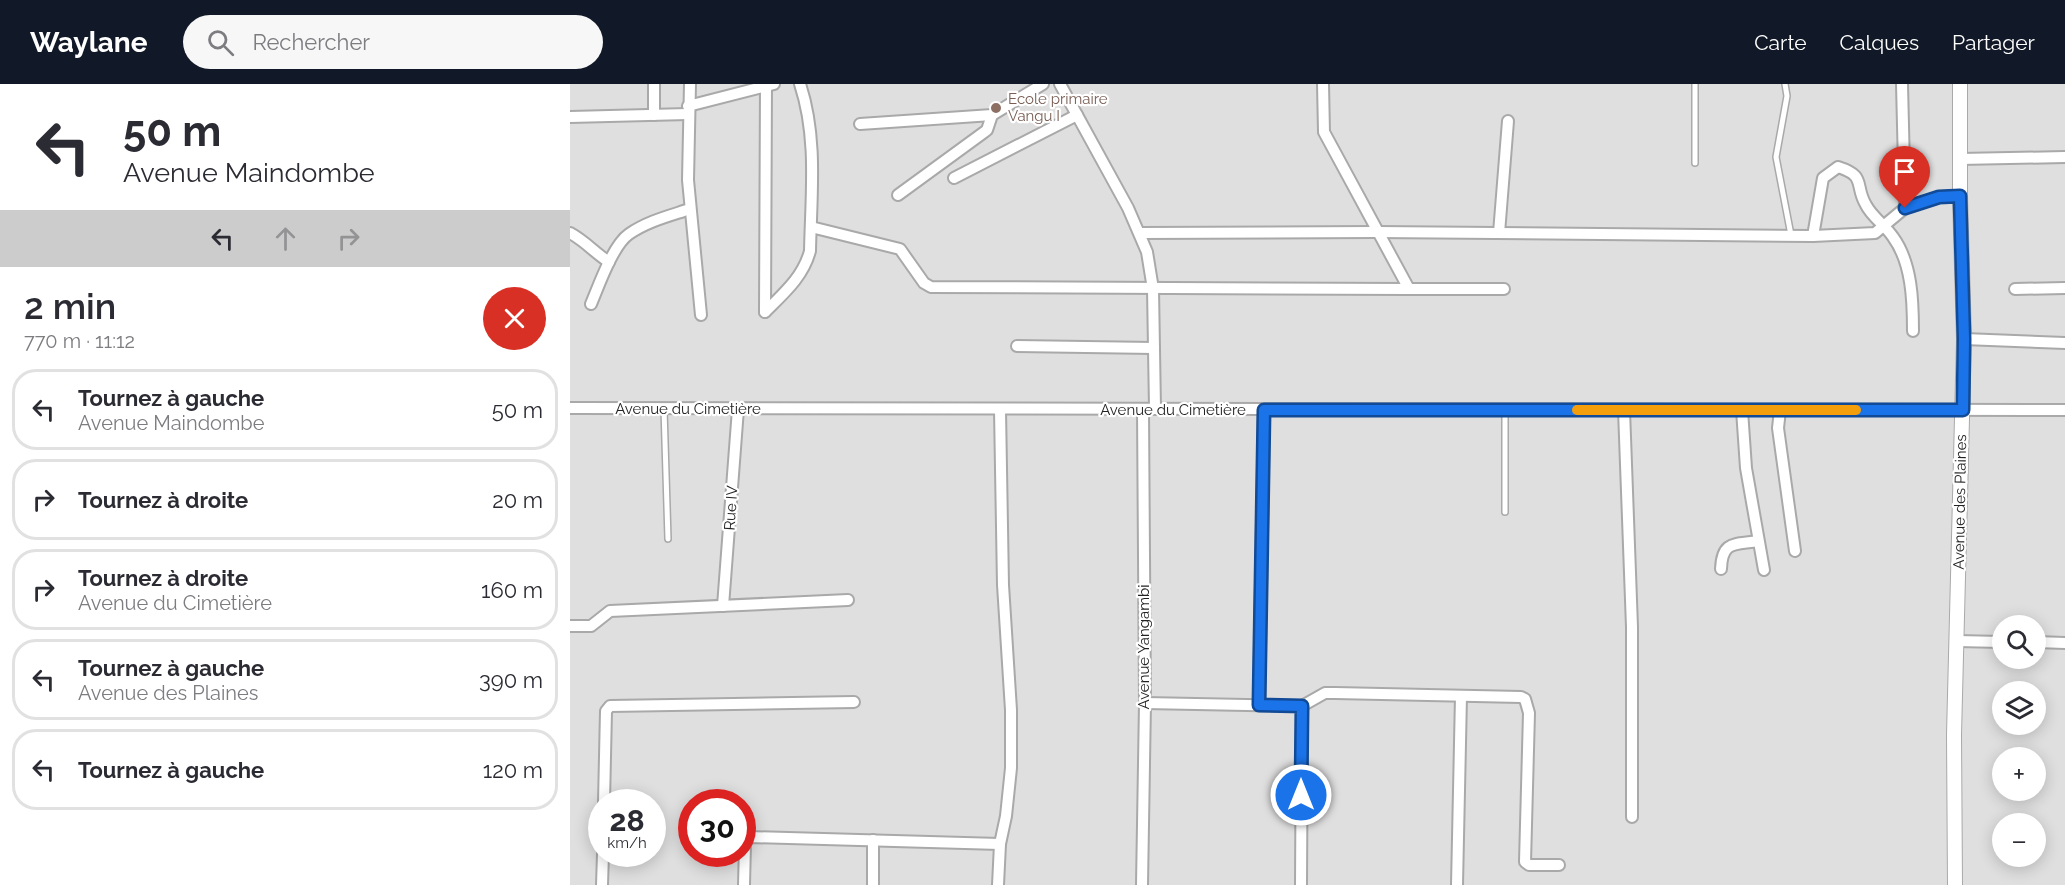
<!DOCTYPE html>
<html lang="fr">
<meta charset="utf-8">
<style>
:root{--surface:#fff;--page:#f7f7f7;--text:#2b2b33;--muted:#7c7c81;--line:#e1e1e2;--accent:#111827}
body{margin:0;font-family:Raleway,sans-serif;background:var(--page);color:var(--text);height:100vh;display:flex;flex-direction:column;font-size:22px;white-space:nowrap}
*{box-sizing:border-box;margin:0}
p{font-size:20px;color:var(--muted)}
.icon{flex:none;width:33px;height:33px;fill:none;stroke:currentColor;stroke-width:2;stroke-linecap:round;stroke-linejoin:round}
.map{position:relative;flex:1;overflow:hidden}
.drawer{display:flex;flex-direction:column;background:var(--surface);width:570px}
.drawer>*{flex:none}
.banner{background:#fff;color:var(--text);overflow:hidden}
.buttons{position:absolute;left:1422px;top:531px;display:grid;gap:12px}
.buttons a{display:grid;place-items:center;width:54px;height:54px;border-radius:50%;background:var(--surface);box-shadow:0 3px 15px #0003;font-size:30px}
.speed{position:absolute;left:18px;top:705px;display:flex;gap:12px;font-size:30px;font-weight:700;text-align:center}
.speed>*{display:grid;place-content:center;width:78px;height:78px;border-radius:50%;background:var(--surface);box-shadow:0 3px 15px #0003;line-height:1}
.speed small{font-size:15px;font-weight:400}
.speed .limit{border:9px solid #d22;background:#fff;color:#111}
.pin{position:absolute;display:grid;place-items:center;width:51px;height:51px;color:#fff;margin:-62px -26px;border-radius:50% 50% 50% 0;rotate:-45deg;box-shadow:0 0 6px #0007}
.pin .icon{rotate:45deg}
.me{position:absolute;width:66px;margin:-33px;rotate:0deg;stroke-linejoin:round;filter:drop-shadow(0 0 4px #0008)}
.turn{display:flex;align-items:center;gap:21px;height:126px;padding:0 24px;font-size:27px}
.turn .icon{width:78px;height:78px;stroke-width:2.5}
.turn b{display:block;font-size:42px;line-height:51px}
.lanes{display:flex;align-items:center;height:57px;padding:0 24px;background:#0003;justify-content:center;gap:30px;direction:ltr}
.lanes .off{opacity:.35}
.round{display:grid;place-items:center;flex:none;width:63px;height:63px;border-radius:32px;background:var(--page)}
.headline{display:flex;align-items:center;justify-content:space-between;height:102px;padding:0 24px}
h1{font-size:36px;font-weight:600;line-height:45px}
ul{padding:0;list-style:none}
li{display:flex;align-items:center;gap:18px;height:81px;margin:0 12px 9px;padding:0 12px;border:3px solid var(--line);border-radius:24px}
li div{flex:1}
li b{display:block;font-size:22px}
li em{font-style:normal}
header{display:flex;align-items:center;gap:36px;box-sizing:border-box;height:84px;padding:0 30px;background:var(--accent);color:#fff}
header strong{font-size:28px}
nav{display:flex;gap:33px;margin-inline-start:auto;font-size:21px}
.search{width:420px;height:54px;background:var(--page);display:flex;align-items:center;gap:15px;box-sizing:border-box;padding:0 21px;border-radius:33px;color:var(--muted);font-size:22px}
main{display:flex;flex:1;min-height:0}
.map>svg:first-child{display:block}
</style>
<header>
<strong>Waylane</strong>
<div class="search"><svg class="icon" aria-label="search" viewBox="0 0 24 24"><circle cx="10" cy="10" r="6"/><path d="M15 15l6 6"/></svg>Rechercher</div>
<nav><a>Carte</a><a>Calques</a><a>Partager</a></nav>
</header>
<main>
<section class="drawer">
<div class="banner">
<div class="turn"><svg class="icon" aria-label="left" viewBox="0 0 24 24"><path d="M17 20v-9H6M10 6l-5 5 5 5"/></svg><div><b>50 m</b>Avenue Maindombe</div></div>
<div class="lanes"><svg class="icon" aria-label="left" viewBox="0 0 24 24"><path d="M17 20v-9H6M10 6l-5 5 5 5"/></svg><svg class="icon off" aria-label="ahead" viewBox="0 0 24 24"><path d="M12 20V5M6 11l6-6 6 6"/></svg><svg class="icon off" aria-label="right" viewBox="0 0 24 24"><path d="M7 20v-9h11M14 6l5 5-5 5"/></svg></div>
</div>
<div class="headline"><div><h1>2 min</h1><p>770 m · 11:12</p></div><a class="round" style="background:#d93025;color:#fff"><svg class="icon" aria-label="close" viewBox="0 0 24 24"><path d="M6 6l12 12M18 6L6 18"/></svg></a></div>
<ul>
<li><svg class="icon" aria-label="left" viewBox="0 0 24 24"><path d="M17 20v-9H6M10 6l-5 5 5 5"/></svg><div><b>Tournez à gauche</b><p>Avenue Maindombe</p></div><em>50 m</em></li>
<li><svg class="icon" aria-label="right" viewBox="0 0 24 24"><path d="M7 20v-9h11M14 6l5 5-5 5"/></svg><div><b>Tournez à droite</b></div><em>20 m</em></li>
<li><svg class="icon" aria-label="right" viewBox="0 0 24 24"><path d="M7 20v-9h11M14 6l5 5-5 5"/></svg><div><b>Tournez à droite</b><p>Avenue du Cimetière</p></div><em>160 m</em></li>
<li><svg class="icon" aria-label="left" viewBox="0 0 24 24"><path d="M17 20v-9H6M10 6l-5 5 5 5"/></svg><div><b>Tournez à gauche</b><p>Avenue des Plaines</p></div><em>390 m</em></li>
<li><svg class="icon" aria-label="left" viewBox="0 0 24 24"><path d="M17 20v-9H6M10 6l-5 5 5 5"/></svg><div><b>Tournez à gauche</b></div><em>120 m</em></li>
</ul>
</section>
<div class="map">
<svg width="1495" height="801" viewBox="0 0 1495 801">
<rect width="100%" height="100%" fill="#f2efe9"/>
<path fill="#e0dfdf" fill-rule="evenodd" d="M0 0H1495V801H0ZM1432 542H1466V574H1432ZM1432 608H1466V640H1432ZM1432 674H1466V706H1432ZM32 718H82V770H32ZM122 718H172V770H122ZM1432 740H1466V772H1432Z"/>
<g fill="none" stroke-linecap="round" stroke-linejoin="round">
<g stroke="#a9a9a9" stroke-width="8">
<g id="service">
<path d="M1125 0V79"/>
<path d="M1215 0 1217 12 1206 73 1221 151"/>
<path d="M94 325 98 455"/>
<path d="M935 428V326"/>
</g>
</g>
<g stroke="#a9a9a9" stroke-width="14">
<g id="minor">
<path d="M84 0V31"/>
<path d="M120 0 118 96 131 231"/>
<path d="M490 0 558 124 577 168 583 205 585 325"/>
<path d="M753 0 754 48 839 205H934"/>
<path d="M1332 0 1335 124"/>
<path d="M118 22 204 0"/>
<path d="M0 33 118 30"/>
<path d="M290 40 422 31 473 0"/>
<path d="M1390 75 1495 73"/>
<path d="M384 94 507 31"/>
<path d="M328 111 413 49 417 46 422 31"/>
<path d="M241 143 330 165 354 199 361 203 839 205"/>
<path d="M0 149C15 157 25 169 39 178"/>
<path d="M570 149 806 148 1243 152 1305 149 1335 124 1369 113 1390 112"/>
<path d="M929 149 938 37"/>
<path d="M1243 152 1253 94 1268 83C1297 92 1284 101 1296 121 1302 133 1315 141 1323 153 1342 179 1343 217 1343 247"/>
<path d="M1445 205 1495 204"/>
<path d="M21 220C29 201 43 161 59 150 78 137 99 132 120 125"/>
<path d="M195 228C214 209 233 193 240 167 241 112 248 54 230 0"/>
<path d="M195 228 196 0"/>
<path d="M1394 255 1495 259"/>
<path d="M447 262 584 264"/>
<path d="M0 324 1495 326"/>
<path d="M1054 326 1062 543V733"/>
<path d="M1172 326 1176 384 1194 486"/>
<path d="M1210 326 1208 344 1225 467"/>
<path d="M1151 485C1152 456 1165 461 1188 457"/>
<path d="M153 522 168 325"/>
<path d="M0 542H21L40 527 278 516"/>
<path d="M1387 557 1432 558"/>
<path d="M1466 558 1495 559"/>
<path d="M575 619 732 622"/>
<path d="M689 621 694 326"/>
<path d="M732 622 755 609H765L951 613 955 615 959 629 955 778 959 781H989"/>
<path d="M34 718 36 627 40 622 284 618"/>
<path d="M32 801 33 770"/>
<path d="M174 801 175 760 179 753 430 760"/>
<path d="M303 801V756"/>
<path d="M428 801 430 760 436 732 441 684V626L433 501 430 326"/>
<path d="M572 801 575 619 573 326"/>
<path d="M731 801 732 622"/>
<path d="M887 801 891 612"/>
</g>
</g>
<g stroke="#a9a9a9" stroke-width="16">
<path id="tertiary" d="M1385 801 1384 651 1394 255 1390 112V0"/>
</g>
<use href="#service" stroke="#fff" stroke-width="5"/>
<use href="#minor" stroke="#fff" stroke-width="10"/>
<use href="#tertiary" stroke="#fff" stroke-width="14"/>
</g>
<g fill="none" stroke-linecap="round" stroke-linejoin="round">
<g stroke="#114b97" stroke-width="15">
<path id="route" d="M731 711 732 622 689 621 694 326H1393L1394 255 1390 112 1369 113 1335 124"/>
</g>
<use href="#route" stroke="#1a73e8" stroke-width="10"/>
<path stroke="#f59e0b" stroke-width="10" d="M1007 326H1286"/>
</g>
<circle fill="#8d6e63" stroke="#fff" stroke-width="2" cx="426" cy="24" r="6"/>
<g text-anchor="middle" stroke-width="4.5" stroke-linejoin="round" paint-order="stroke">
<g font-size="15" fill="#785e54" stroke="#fff" text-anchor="start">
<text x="438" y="20">Ecole primaire<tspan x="438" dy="17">Vangu I</tspan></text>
</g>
<g font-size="15" fill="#222" stroke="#fff">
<text x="118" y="330">Avenue du Cimetière</text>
<text x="603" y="331">Avenue du Cimetière</text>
<text transform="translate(1390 418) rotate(-89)" y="5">Avenue des Plaines</text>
<text transform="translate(161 424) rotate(-86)" y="5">Rue IV</text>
<text transform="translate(574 563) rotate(-90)" y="5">Avenue Yangambi</text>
</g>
</g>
</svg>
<div class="buttons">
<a><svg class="icon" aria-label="search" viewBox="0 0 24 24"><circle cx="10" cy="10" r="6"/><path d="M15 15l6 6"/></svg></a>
<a><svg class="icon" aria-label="layers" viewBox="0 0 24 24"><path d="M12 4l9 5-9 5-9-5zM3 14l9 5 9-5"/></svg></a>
<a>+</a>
<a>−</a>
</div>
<div class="speed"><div>28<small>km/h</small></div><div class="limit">30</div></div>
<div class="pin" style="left:1335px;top:124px;background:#d93025"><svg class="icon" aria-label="arrive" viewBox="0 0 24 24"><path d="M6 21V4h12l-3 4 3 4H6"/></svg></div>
<svg class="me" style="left:731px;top:711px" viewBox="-20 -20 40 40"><circle r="17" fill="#1a73e8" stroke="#fff" stroke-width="3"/><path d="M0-11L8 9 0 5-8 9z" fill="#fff"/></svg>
</div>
</main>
